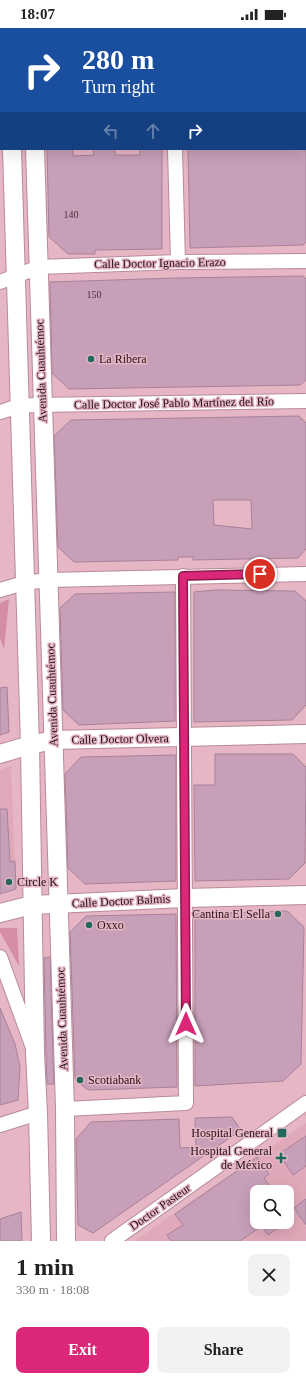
<!DOCTYPE html>
<meta charset="utf-8">
<style>
:root{--surface:#fff;--page:#f2f2f2;--text:#222;--muted:#767676;--accent:#db2777}
body{margin:0;font-family:Georgia,serif;background:var(--page);color:var(--text);height:100vh;display:flex;flex-direction:column;font-size:15px;white-space:nowrap}
*{box-sizing:border-box;margin:0}
p{font-size:13px;color:var(--muted)}
.icon{flex:none;width:22px;height:22px;fill:none;stroke:currentColor;stroke-width:2;stroke-linecap:round;stroke-linejoin:round}
.map{position:relative;height:1213px;overflow:hidden}
.sheet{display:flex;flex-direction:column;background:var(--surface);flex:1}
.sheet>*{flex:none}
.hud{position:absolute;left:0px;top:0px;width:306px;height:122px;box-shadow:0 4px 16px #0002;background:#1a4fa0;color:#fff;overflow:hidden}
.buttons{position:absolute;left:250px;top:1157px;display:grid;gap:8px}
.buttons a{display:grid;place-items:center;width:44px;height:44px;border-radius:8px;background:var(--surface);box-shadow:0 4px 16px #0002;font-size:20px}
.pin{position:absolute;display:grid;place-items:center;width:34px;height:34px;color:#fff;margin:-17px;border:2px solid #fff;border-radius:50%;box-shadow:0 1px 4px #0007}
.me{position:absolute;width:44px;margin:-22px;rotate:0deg;stroke-linejoin:round;filter:drop-shadow(0 0 3px #0008)}
.turn{display:flex;align-items:center;gap:14px;height:84px;padding:0 16px;font-size:18px}
.turn .icon{width:52px;height:52px;stroke-width:2.5}
.turn b{display:block;font-size:28px;line-height:34px}
.lanes{display:flex;align-items:center;height:38px;padding:0 16px;background:#0003;justify-content:center;gap:20px;direction:ltr}
.lanes .off{opacity:.35}
.round{display:grid;place-items:center;flex:none;width:42px;height:42px;border-radius:8px;background:var(--page)}
.headline{display:flex;align-items:center;justify-content:space-between;height:68px;padding:0 16px}
h1{font-size:24px;font-weight:700;line-height:30px}
.primary-button{display:flex;gap:8px;margin-top:auto;padding:8px 16px}
.primary-button a{flex:1;height:46px;border-radius:8px;background:var(--accent);color:#fff;font-size:16px;font-weight:700;line-height:46px;text-align:center}
.primary-button a+a{background:var(--page);color:var(--text)}
.status{display:flex;justify-content:space-between;align-items:center;height:28px;padding:0 20px;background:var(--surface);direction:ltr}
.status svg{height:11px;fill:currentColor}
.map>svg:first-child{display:block}
</style>
<div class="status"><b>18:07</b><svg viewBox="0 0 49 12"><path d="M0 12V9h3v3zM5 12V6h3v6zM10 12V3h3v9zM15 12V0h3v12zM26 1h20v11H26zM47 4h2v5h-2z"/></svg></div>
<div class="map">
<svg width="306" height="1213" viewBox="0 0 306 1213">
<rect width="100%" height="100%" fill="#e6b6c4"/>
<g fill="#e0a9b9" fill-rule="evenodd">
<path d="M11 738 16 861 0 866V742Z"/>
<path d="M306 1095V1213H134ZM257 1164H287V1194H257Z"/>
</g>
<g fill="#d48da3">
<path d="M9 571 4 621 0 611V575Z"/>
<path d="M0 900H17L19 938 0 904Z"/>
</g>
<g fill="#c79fb9" stroke="#a8819a" fill-rule="evenodd">
<path d="M47 121H73V128L94 127 93 121H115V127H140V121H162V221L95 222V226H68L49 209Z"/>
<path d="M188 121H306V214L303 217 190 220Z"/>
<path d="M303 248 306 251V352L300 357 69 361 52 345 50 254 177 250Z"/>
<path d="M299 388 306 395V521L298 530 193 532V529H178V532L74 534 58 519 54 408 71 392ZM213 472H251L252 501 214 497Z"/>
<path d="M215 562 295 563 306 573V677L292 692 194 694V564Z"/>
<path d="M175 564V693L79 697 63 682 60 580 75 566Z"/>
<path d="M7 659 9 704 0 707V660Z"/>
<path d="M215 726H293L306 739 305 835 289 851 195 853 194 757H215Z"/>
<path d="M176 727V853L85 856 68 840 65 746 81 729Z"/>
<path d="M0 781H7L10 834 15 833 16 861 0 866Z"/>
<path d="M287 883 304 899 301 1036 283 1053 195 1058V886Z"/>
<path d="M176 886 177 1059 91 1062 87 1061 76 1053 75 1050 70 904 86 888Z"/>
<path d="M50 929 54 1056H47L46 1026 44 930Z"/>
<path d="M0 980 15 1016 20 1039 18 1072 0 1077Z"/>
<path d="M232 1089 241 1102 93 1205 78 1197 76 1111 91 1094 179 1091 180 1120 196 1119 195 1090Z"/>
<path d="M306 1108V1138L293 1147 279 1126Z"/>
<path d="M257 1129 269 1146 264 1150 274 1164H257V1194H286L268 1207 262 1198 240 1213H171L167 1207 183 1197 175 1186Z"/>
<path d="M306 1171V1197L294 1180Z"/>
<path d="M21 1184 22 1213H0V1191Z"/>
</g>
<g fill="none" stroke-linecap="round" stroke-linejoin="round">
<g stroke="#b88b98" stroke-width="16">
<g id="minor">
<path d="M172 0V1"/>
<path d="M305 26H306"/>
<path d="M175 121 178 234"/>
<path d="M0 254 39 239 178 234 306 233"/>
<path d="M0 384 19 378 35 377 306 373"/>
<path d="M0 562 24 555 48 552 306 546"/>
<path d="M0 929 32 1017"/>
<path d="M65 1081 186 1075 183 548"/>
<path d="M0 1097 38 1085"/>
<path d="M112 1213 306 1075"/>
</g>
</g>
<g stroke="#b88b98" stroke-width="20">
<g id="major">
<path d="M8 0V1"/>
<path d="M34 0V1"/>
<path d="M0 89H1"/>
<path d="M12 121 30 717 35 1026 38 1085 41 1213"/>
<path d="M35 121 65 1081 66 1213"/>
<path d="M0 726 30 717 53 712 306 706"/>
<path d="M0 885 32 877 185 870 306 867"/>
</g>
</g>
<use href="#minor" stroke="#fff" stroke-width="14"/>
<use href="#major" stroke="#fff" stroke-width="18"/>
</g>
<g fill="none" stroke-linecap="round" stroke-linejoin="round">
<g stroke="#8e194d" stroke-width="10">
<path id="route" d="M186 996 183 548 260 546"/>
</g>
<use href="#route" stroke="#db2777" stroke-width="7"/>
</g>
<g fill="#22685c" stroke="#e6b6c4" stroke-width="1.5">
<circle cx="91" cy="331" r="4"/>
<circle cx="9" cy="854" r="4"/>
<circle cx="278" cy="886" r="4"/>
<circle cx="89" cy="897" r="4"/>
<circle cx="80" cy="1052" r="4"/>
<rect x="277" y="1100" width="10" height="10" rx="2"/>
<path d="M279 1124h4v4h4v4h-4v4h-4v-4h-4v-4h4z"/>
</g>
<g text-anchor="middle" stroke-width="3" stroke-linejoin="round" paint-order="stroke">
<g font-size="10" fill="#4b343f">
<text x="71" y="190">140</text>
<text x="94" y="270">150</text>
</g>
<g font-size="12" fill="#221116" stroke="#e6b6c4">
<text transform="translate(160 235) rotate(-1)" y="4">Calle Doctor Ignacio Erazo</text>
<text transform="translate(41 343) rotate(-92)" y="4">Avenida Cuauhtémoc</text>
<text transform="translate(174 375) rotate(-1)" y="4">Calle Doctor José Pablo Martínez del Río</text>
<text transform="translate(52 667) rotate(-92)" y="4">Avenida Cuauhtémoc</text>
<text transform="translate(120 711) rotate(-1)" y="4">Calle Doctor Olvera</text>
<text transform="translate(121 873) rotate(-3)" y="4">Calle Doctor Balmis</text>
<text transform="translate(62 991) rotate(-92)" y="4">Avenida Cuauhtémoc</text>
<text transform="translate(160 1179) rotate(-35)" y="4">Doctor Pasteur</text>
</g>
<g font-size="12" fill="#221116" stroke="#e6b6c4" text-anchor="start">
<text x="99" y="335">La Ribera</text>
<text x="17" y="858">Circle K</text>
<text x="270" y="890" text-anchor="end">Cantina El Sella</text>
<text x="97" y="901">Oxxo</text>
<text x="88" y="1056">Scotiabank</text>
<text x="273" y="1109" text-anchor="end">Hospital General</text>
<text x="272" y="1127" text-anchor="end">Hospital General<tspan x="272" dy="14">de México</tspan></text>
</g>
</g>
</svg>
<div class="buttons">
<a><svg class="icon" aria-label="search" viewBox="0 0 24 24"><circle cx="10" cy="10" r="6"/><path d="M15 15l6 6"/></svg></a>
</div>
<div class="pin" style="left:260px;top:546px;background:#d93025"><svg class="icon" aria-label="arrive" viewBox="0 0 24 24"><path d="M6 21V4h12l-3 4 3 4H6"/></svg></div>
<svg class="me" style="left:186px;top:996px" viewBox="-20 -20 40 40"><path d="M0-17L14 15 0 8-14 15z" fill="#db2777" stroke="#fff" stroke-width="4"/></svg>
<div class="hud">
<div class="turn"><svg class="icon" aria-label="right" viewBox="0 0 24 24"><path d="M7 20v-9h11M14 6l5 5-5 5"/></svg><div><b>280 m</b>Turn right</div></div>
<div class="lanes"><svg class="icon off" aria-label="left" viewBox="0 0 24 24"><path d="M17 20v-9H6M10 6l-5 5 5 5"/></svg><svg class="icon off" aria-label="ahead" viewBox="0 0 24 24"><path d="M12 20V5M6 11l6-6 6 6"/></svg><svg class="icon" aria-label="right" viewBox="0 0 24 24"><path d="M7 20v-9h11M14 6l5 5-5 5"/></svg></div>
</div>
</div>
<section class="sheet">
<div class="headline"><div><h1>1 min</h1><p>330 m · 18:08</p></div><a class="round"><svg class="icon" aria-label="close" viewBox="0 0 24 24"><path d="M6 6l12 12M18 6L6 18"/></svg></a></div>
<div class="primary-button"><a>Exit</a><a>Share</a></div>
</section>
